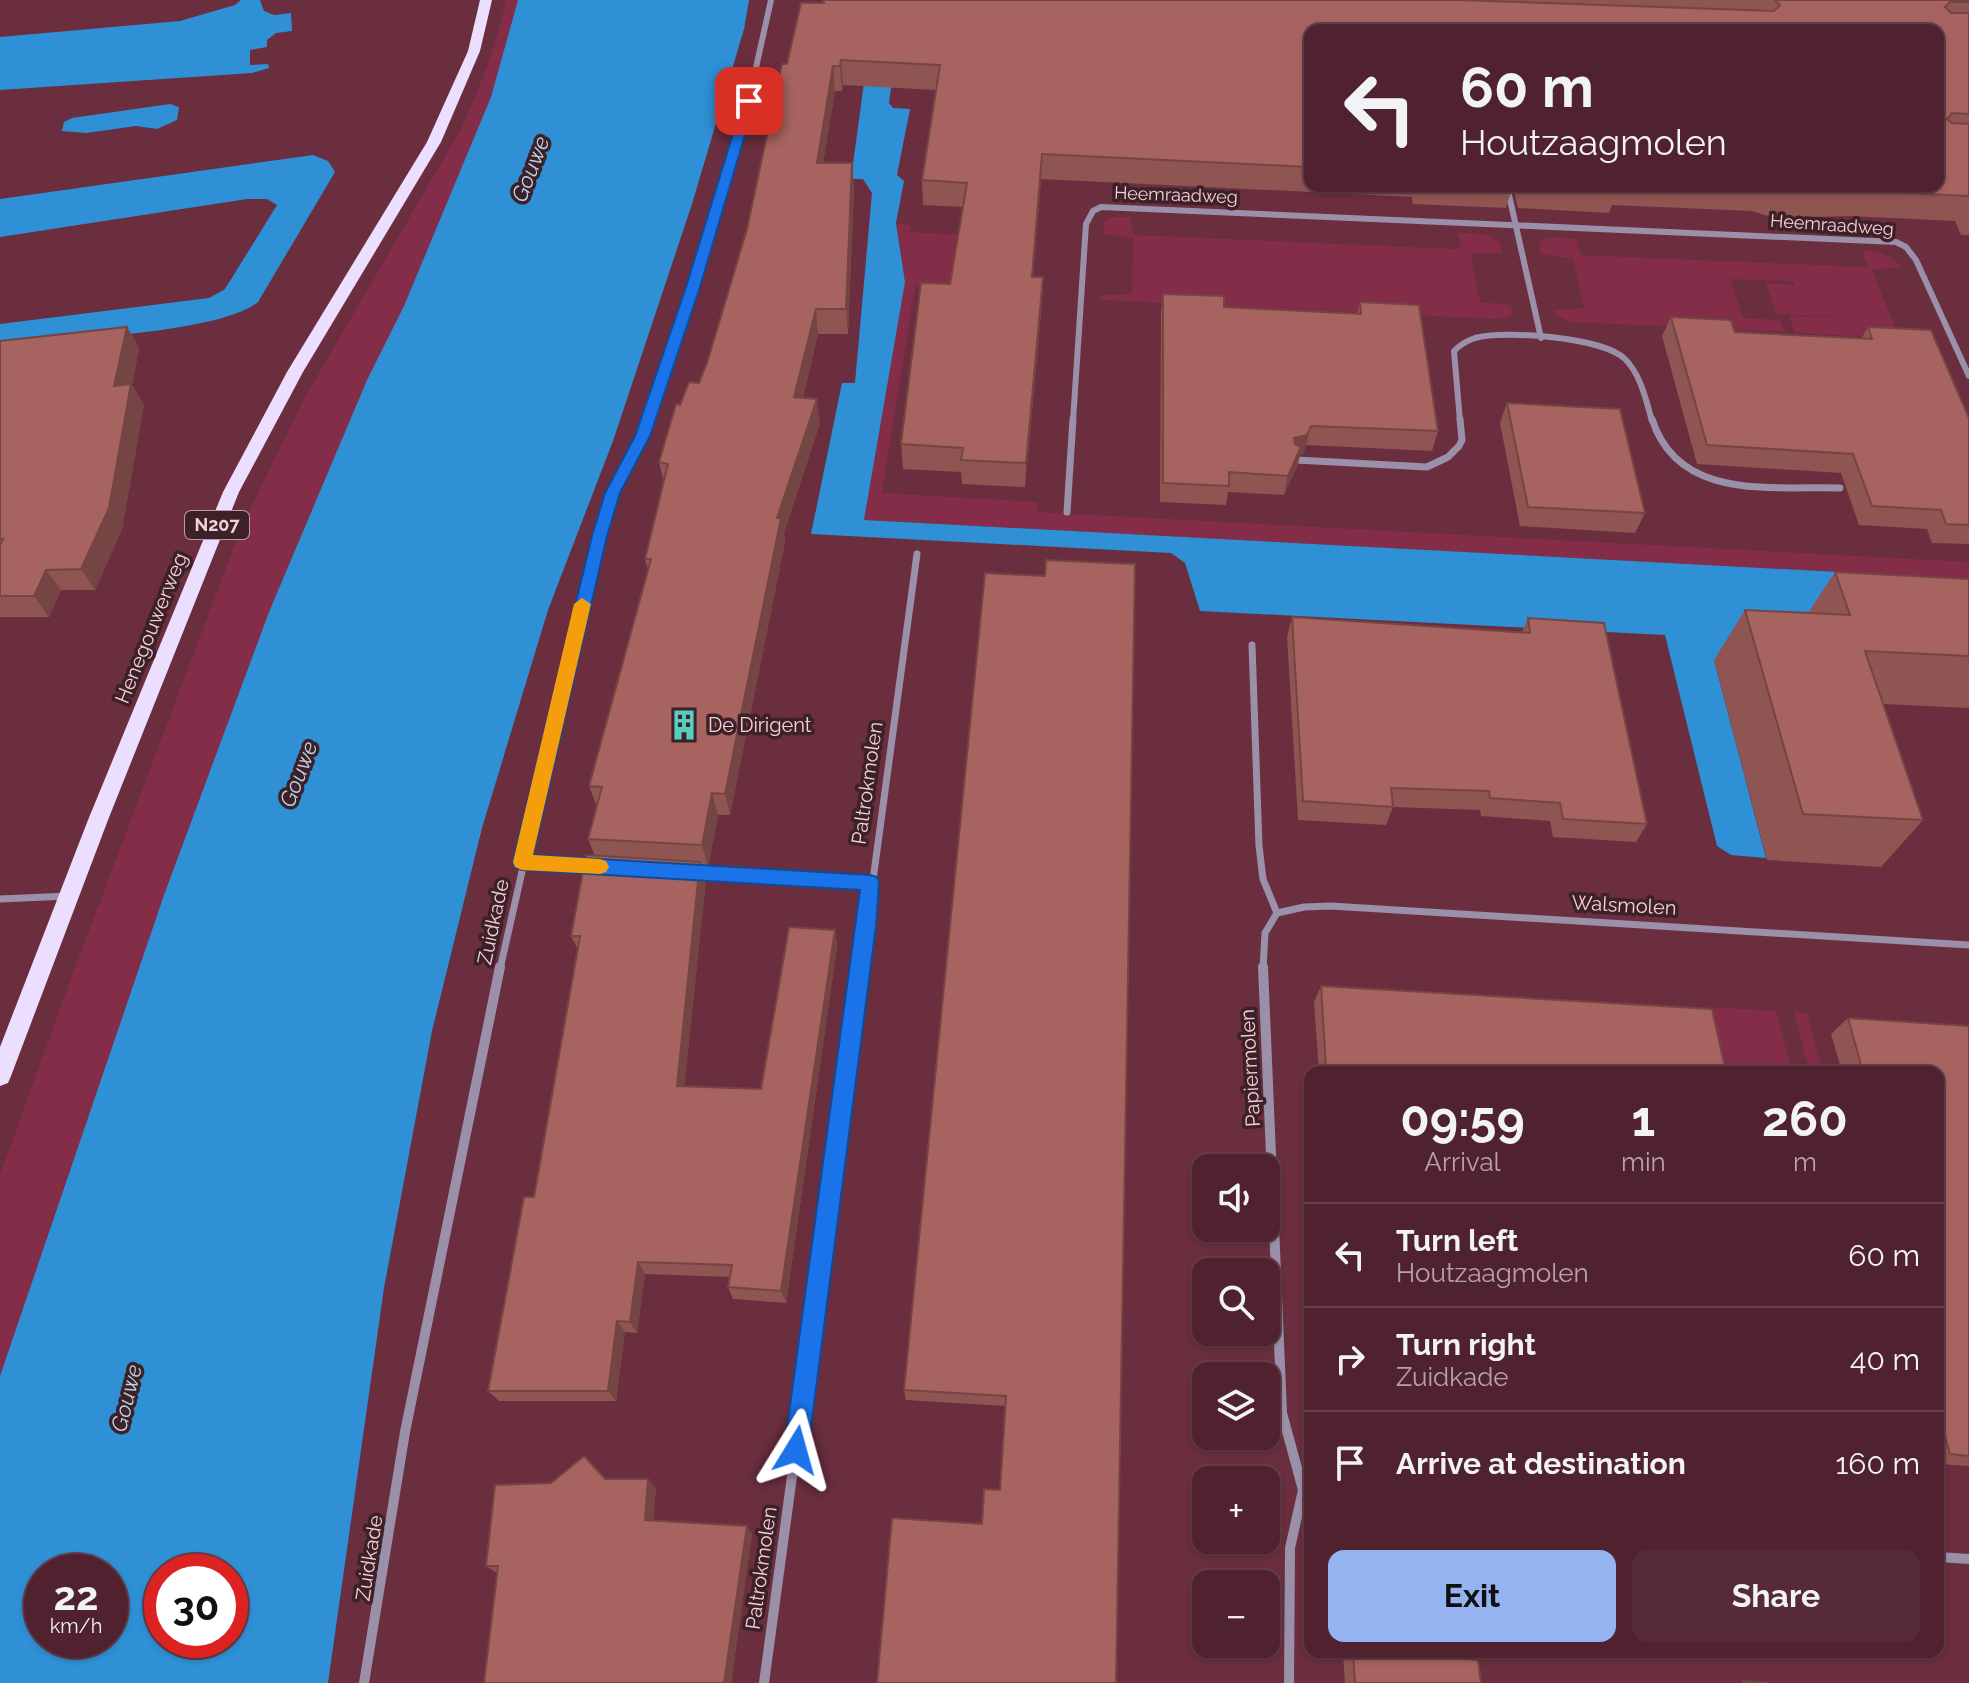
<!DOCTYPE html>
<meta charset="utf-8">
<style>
:root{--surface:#50222f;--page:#562a37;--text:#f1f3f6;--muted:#b4a4aa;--line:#673f4b;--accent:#95b2f1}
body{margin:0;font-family:Raleway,sans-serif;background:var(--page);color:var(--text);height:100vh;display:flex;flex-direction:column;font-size:30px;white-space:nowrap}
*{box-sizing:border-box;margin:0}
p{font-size:26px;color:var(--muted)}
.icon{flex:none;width:44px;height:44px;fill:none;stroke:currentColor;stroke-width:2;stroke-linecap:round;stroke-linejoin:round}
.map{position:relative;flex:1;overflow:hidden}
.side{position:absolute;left:1304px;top:1066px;width:640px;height:592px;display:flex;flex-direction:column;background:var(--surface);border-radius:16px;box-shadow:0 2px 6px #0004,0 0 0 2px var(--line)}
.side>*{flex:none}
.top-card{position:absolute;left:1304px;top:24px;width:640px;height:168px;border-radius:16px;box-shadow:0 2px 6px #0004,0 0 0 2px var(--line);background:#50222f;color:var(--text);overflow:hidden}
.fabs{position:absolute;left:1192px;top:1154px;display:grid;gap:16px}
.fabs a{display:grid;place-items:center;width:88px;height:88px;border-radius:16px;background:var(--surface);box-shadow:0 2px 6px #0004,0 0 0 2px var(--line);font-size:40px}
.speed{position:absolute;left:24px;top:1554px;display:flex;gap:16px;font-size:40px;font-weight:700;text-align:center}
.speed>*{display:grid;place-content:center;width:104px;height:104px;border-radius:50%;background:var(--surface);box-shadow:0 2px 6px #0004,0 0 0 2px var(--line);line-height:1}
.speed small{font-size:20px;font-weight:400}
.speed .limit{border:12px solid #d22;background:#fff;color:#111}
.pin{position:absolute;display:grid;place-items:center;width:68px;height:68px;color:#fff;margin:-34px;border-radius:16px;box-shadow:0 4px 12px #0006}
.me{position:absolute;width:88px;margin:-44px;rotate:8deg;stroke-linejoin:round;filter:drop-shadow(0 0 6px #0008)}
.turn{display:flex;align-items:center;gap:28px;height:168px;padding:0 24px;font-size:36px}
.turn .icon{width:104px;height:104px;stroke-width:2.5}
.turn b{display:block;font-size:56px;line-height:68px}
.eta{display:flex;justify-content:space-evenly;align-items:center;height:136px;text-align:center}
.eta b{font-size:48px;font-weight:700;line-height:56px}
.cta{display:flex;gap:16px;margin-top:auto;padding:16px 24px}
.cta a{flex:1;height:92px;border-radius:16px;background:var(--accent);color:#111;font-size:32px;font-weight:700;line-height:92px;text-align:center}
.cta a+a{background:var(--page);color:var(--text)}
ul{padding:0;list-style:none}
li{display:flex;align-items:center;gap:24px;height:104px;padding:0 24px;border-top:2px solid var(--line)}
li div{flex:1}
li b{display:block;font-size:30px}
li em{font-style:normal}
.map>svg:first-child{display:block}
</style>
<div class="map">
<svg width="1969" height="1683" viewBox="0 0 1969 1683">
<rect width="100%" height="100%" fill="#6a2e3f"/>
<g fill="#842d48">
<path d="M506 0H518L491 97 404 306 367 380 269 612 164 895 0 1376V1175L70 981 243 523 305 397 461 129C480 87 497 45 506 0Z"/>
<path d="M1112 217H1130L1134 235 1457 249 1461 248 1458 233 1486 234 1500 242 1502 253 1471 254 1480 302 1510 305 1513 312 1510 316 1497 319 1099 300 1102 295 1132 294 1133 238 1103 234 1104 221Z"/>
<path d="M897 224 911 225 910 232 1035 239 1029 292 915 286 882 493 1038 502 1037 512 1969 562V579L864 520 905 282Z"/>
<path d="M1550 237 1576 239 1581 255 1865 267 1868 266 1862 251C1877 250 1892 255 1902 267L1872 270 1896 330 1935 340 1795 333 1789 316 1863 318 1776 314 1766 283 1795 285 1793 281 1730 279 1743 318 1780 320 1785 332 1572 322 1561 318 1553 310 1584 308 1573 259 1540 254V241Z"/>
<path d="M1709 1007 1776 1011 1792 1072H1724Z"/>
<path d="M1794 1012 1807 1013 1823 1072H1809Z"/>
</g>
<g fill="#2f90d5" fill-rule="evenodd">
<path d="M241 0H260L264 11 274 15 291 13 292 31 276 33 267 40V47L250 50V65L268 64 269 68 252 73 0 90V37L180 21 235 5Z"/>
<path d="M518 0H749L744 29 692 204 613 441 548 610 482 828 432 1031 384 1288 328 1683H0V1376L164 895 269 612 367 380 404 306 491 97ZM110 1572V1640H42V1572ZM162 1572H230V1640H162Z"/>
<path d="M894 67 889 103 893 108 910 109 897 175 904 181 896 223 905 282 864 520 1969 579V632L1714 660 1766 858 1731 855 1717 846 1665 635 1200 611 1185 563 1171 553 811 534 842 383H855L872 193 863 179H851L865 75Z"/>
<path d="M170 104 179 107 177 120 157 129 136 126 86 133 62 131 64 122 72 118Z"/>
<path d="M313 155 328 161 335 172 258 302C219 334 56 339 0 345V324L209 298 225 289 277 205 267 199H247L0 237V199Z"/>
</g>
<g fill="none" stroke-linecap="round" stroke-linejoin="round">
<g stroke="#9b90a9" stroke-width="6">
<path d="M1507 186 1541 338"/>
<path d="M647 421 743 126 771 0"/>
<path d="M1073 421 1086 224 1093 211 1101 207 1896 242 1906 247 1916 260 1969 376"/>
<path d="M1460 421 1454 351C1460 345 1466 341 1475 338 1504 330 1603 337 1625 359 1641 375 1646 400 1652 421"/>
</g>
<g stroke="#9b90a9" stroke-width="7">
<path d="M1652 419C1678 501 1771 486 1840 488"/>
<path d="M1296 460 1427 467 1448 457 1459 446 1462 440 1460 419"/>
<path d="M1067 512 1073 419"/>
<path d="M1252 645 1259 846 1263 879 1277 913 1265 933 1263 969"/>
<path d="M522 862 594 866"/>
<path d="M695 872 870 883"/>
<path d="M0 899 69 896"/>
<path d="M1277 913 1304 907 1331 906 1969 945"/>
<path d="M500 969 593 557 612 493 648 419"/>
<path d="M861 969 917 554"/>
</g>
<g stroke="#9b90a9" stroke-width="10">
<path d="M1263 967 1282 1413 1303 1490 1290 1548 1289 1683"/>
<path d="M1938 1557 1969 1559"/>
<path d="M364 1683 405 1432 500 967"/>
<path d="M764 1683 861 967"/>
</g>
<path fill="#ebdefe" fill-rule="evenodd" d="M480 0H492L480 51 441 142 303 372 239 492 108 820 11 1076 8 1083 0 1086V1047L88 820 223 492 287 372 427 142 468 51Z"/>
</g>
<g fill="#8f5552">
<path d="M823 0H1969V235H1961L1955 221 1849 216 1774 218 1752 211 1612 205 1609 213 1518 208 1513 186H1938L1310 30V186H1513L1506 208 1413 204 1412 197 1041 179 1033 277H1043L1042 302 1025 487 962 484 961 472 903 469 901 444 950 284 963 207 923 205 922 180 936 90 843 85 842 91H835L823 163H852L854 188 848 334H818L803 398 820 423 784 533 785 542 730 815H718L708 867 702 866 706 880 684 1086 761 1089 835 930 837 947 786 1303 733 1299 728 1287 730 1277 645 1274 637 1333 625 1332 616 1401H499L488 1391 534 1197 578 950 571 936 595 856 588 839 597 807 589 786 648 570 645 559 664 483 659 462 680 405 699 383 707 363 747 229 787 64 823 3Z"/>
<path d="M1163 294 1224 307 1357 314 1360 302 1438 431 1432 451 1306 445 1303 454 1300 455 1297 467 1284 495 1228 492 1226 505 1160 502 1161 313Z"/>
<path d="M1671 317 1735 332 1861 339 1868 327 1969 418V544L1932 543 1927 529 1859 525 1841 473 1697 464 1662 336Z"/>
<path d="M127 327 139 348 132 385 144 405 122 529 95 590H61L49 617H0V341Z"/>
<path d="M1507 403 1645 513 1635 533 1520 526 1500 423Z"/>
<path d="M1835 572 1969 579V708L1883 704 1923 820 1881 867 1767 860 1714 660 1745 610 1808 613Z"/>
<path d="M985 573 1116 1683 982 1524 1000 1490 1005 1406 906 1400 904 1390Z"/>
<path d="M1292 617 1522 632 1528 618 1647 824 1636 842 1553 837 1550 821 1481 816 1480 810 1393 807 1386 825 1298 820 1287 637Z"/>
<path d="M1321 986 1726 1072H1319L1314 1002Z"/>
<path d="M1848 1018 1969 1026V1466L1938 1464V1072H1842L1831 1034Z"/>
<path d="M584 1456 606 1479 656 1488 653 1520 747 1526 752 1534 731 1683H484L497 1573 486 1566 551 1483Z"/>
<path d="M1350 1652H1374L1481 1683H1345L1343 1655Z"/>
</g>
<g fill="#744542">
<path d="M841 60 843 85 842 91 840 66Z"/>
<path d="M833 66 835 91 819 188 817 163Z"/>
<path d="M1042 154 1041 179 1031 302 1032 277Z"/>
<path d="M852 163 854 188 848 334 846 309Z"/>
<path d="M1043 277 1042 302 1025 487 1026 463Z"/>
<path d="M816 309 818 334 797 422 794 397Z"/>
<path d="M127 327 139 348 132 385 144 405 122 529 95 590 81 569 114 386Z"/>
<path d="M817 399 820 423 784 533 785 542 730 815 725 794 777 518Z"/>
<path d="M1311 426 1306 445 1303 454 1300 455 1297 467 1284 495 1294 438Z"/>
<path d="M46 570 61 590 49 617 34 596Z"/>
<path d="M712 793 718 815 708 867 702 845Z"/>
<path d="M700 862 706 880 683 1101 677 1086Z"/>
<path d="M835 930 837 947 786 1303 781 1291Z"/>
<path d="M638 1262 645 1274 637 1333 630 1322Z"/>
<path d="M617 1321 625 1332 616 1401 608 1391Z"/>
<path d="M648 1479 656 1488 653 1528 645 1520Z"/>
<path d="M747 1526 752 1534 731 1683H724Z"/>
</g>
<g fill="#a6635f" stroke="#744542" stroke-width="2">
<path d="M823 0H1459L1774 11 1780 5 1775 0H1969V2H1950L1945 7 1951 13H1969V114L1952 113 1947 119 1952 123 1969 124V196L1862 191 1786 193 1764 186H1753H1938V30H1310V167L1042 154 1032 277H1043L1026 463 961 460 963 448 901 444 921 283 950 284 967 183 922 180 940 65 841 60 840 66H833L817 163H852L846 309H816L794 397 817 399 777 518H781L725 794 712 793 702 845 588 839 602 787 589 786 651 559H645L668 464 659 462 676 404 680 405 689 382 699 383 707 363 747 229 782 64H787L801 3H824Z"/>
<path d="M1583 186H1618V188Z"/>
<path d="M1163 294 1224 296V307L1361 314 1360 302 1419 305 1438 431 1311 426 1307 435 1294 438 1295 444 1301 447 1288 476 1229 472V486L1163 483Z"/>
<path d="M1671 317 1731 320 1735 332 1872 339 1868 327 1931 330 1969 418V525L1946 524 1941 510 1872 506 1853 454 1707 445Z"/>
<path d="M127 327 114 386 131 384 109 508 81 569 46 570 34 596H0V545L3 539H0V341Z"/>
<path d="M1507 403 1620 409 1645 513 1528 507Z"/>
<path d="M1046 560 1135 564 1116 1683H877L892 1518 982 1524 984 1489 1000 1490 1006 1396 904 1390 985 573 1045 576Z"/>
<path d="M1835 572 1969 579V656L1865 651 1923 820 1803 814 1745 610 1850 615Z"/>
<path d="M1292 617 1530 633 1528 618 1604 623 1647 824 1563 819 1560 803 1490 798 1489 791 1391 788 1393 807 1303 801Z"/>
<path d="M586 855 700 862 677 1086 761 1089 789 927 835 930 781 1291 728 1287 732 1265 638 1262 630 1322 617 1321 608 1391H488L524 1197H534L580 936H571Z"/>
<path d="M1321 986 1712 1009 1726 1072H1350V1068L1326 1067Z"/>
<path d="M1848 1018 1969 1026V1456L1950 1454 1938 1412V1072H1863Z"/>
<path d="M584 1456 605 1479H648L645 1520 747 1526 724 1683H484L498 1566H486L495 1485 551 1483Z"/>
<path d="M1353 1652H1374L1478 1660 1481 1683H1355Z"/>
<path d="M1743 1681 1768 1683H1743Z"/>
</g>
<path fill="#1a73e8" stroke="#114b97" stroke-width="2" d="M749 97 755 101 700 287 650 436 620 493 607 536 533 855 870 875 877 877 879 883 876 926 808 1450 804 1458 796 1462 788 1458 784 1450 860 890 522 870 515 867 513 862 592 536 605 493 635 436 686 287 743 101Z"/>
<path fill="#f59e0b" d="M582 598 591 604 533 855 600 859 606 861 609 867 606 872 600 874 522 870 515 867 513 862 574 604Z"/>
<defs>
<g id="building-bare" transform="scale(2.4)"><path d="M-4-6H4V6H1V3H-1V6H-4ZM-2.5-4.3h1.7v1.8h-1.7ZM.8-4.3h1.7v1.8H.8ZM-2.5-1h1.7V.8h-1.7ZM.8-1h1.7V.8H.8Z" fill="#58cec0" stroke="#3d2128" stroke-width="2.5" paint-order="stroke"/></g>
</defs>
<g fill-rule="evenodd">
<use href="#building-bare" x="684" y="725"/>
</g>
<g text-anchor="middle" stroke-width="7" stroke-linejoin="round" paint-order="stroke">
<g font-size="18" fill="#f6d0d8" stroke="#3d2128">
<text transform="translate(1176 195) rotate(2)" y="6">Heemraadweg</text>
<text transform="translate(1832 225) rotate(4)" y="6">Heemraadweg</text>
</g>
<rect fill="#3d2128" stroke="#be9ca3" stroke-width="2" x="185" y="511" width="64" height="28" rx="6"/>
<g font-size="18" font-weight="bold" fill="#f6d0d8">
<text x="217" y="531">N207</text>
</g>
<g font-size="20" fill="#f6d0d8" stroke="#3d2128">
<text transform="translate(151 628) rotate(-68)" y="7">Henegouwerweg</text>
<text transform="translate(867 783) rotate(-82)" y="7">Paltrokmolen</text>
<text transform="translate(1624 905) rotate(3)" y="7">Walsmolen</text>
<text transform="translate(493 922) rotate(-78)" y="7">Zuidkade</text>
<text transform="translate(1250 1068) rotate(-93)" y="7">Papiermolen</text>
<text transform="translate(369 1558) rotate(-81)" y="7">Zuidkade</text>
<text transform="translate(761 1568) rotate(-82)" y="7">Paltrokmolen</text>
</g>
<g font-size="20" fill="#f6d0d8" stroke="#3d2128" text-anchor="start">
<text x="708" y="732">De Dirigent</text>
</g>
<g font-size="22" font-style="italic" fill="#bcd4ea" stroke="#3d2128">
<text transform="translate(530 169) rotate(-69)" y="8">Gouwe</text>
<text transform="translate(298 774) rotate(-69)" y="8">Gouwe</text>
<text transform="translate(126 1398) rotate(-76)" y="8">Gouwe</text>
</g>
</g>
</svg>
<div class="fabs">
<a><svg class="icon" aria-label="sound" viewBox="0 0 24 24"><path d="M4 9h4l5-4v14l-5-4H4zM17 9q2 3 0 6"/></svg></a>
<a><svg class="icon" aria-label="search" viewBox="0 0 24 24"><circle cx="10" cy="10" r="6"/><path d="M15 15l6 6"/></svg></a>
<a><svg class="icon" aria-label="layers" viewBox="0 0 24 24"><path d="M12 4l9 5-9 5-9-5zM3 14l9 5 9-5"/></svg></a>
<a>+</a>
<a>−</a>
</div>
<div class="speed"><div>22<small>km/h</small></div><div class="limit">30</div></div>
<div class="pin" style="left:749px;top:101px;background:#d93025"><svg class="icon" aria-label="arrive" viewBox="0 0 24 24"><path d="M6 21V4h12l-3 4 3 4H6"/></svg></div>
<svg class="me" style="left:796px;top:1450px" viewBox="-20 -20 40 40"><path d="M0-17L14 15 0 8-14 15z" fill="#1a73e8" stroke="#fff" stroke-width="4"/></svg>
<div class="top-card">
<div class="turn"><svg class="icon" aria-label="left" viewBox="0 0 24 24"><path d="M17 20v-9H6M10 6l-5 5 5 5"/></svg><div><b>60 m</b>Houtzaagmolen</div></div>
</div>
<section class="side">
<div class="eta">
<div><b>09:59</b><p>Arrival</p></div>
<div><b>1</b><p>min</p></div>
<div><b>260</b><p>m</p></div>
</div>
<ul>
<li><svg class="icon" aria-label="left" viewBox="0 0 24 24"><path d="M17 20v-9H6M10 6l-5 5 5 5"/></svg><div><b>Turn left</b><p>Houtzaagmolen</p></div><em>60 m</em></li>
<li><svg class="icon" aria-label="right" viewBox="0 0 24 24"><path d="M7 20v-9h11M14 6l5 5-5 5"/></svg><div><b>Turn right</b><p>Zuidkade</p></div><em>40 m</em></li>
<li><svg class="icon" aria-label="arrive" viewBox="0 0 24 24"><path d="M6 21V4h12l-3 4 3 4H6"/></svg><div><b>Arrive at destination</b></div><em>160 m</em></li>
</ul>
<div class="cta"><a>Exit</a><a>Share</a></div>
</section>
</div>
